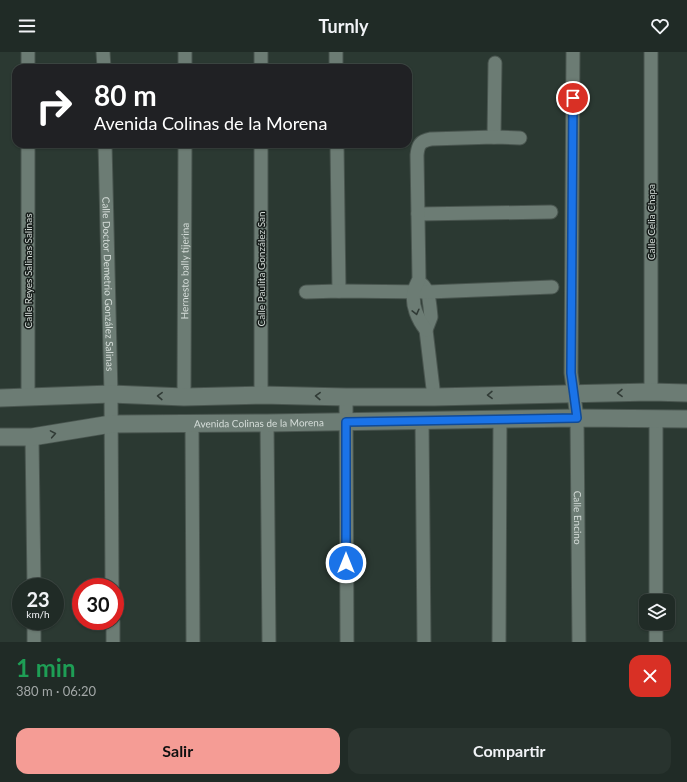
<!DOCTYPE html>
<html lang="es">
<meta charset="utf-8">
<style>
:root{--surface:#202b26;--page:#28332e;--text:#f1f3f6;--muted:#a2a7a7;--line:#3d4743;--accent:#f59c95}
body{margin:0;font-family:Lato,sans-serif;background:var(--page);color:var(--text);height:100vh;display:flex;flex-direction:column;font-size:15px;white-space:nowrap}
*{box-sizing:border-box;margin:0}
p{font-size:13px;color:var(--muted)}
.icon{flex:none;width:22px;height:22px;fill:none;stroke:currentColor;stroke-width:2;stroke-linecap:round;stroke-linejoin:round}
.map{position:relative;height:590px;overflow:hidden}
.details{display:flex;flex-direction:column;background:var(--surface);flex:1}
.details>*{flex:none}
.banner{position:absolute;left:12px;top:12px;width:400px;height:84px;border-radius:12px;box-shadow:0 1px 3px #0004,0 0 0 1px var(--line);background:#202124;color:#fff;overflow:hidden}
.buttons{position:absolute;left:639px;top:542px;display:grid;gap:8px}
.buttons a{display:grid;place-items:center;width:36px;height:36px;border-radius:8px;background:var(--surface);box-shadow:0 1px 3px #0004,0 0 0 1px var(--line);font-size:20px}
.speed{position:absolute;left:12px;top:526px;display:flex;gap:8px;font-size:20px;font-weight:700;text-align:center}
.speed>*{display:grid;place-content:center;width:52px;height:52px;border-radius:50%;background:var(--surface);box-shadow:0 1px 3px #0004,0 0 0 1px var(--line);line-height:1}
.speed small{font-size:10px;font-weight:400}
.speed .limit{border:6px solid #d22;background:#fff;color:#111}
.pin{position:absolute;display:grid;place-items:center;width:34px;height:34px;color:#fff;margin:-17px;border:2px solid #fff;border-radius:50%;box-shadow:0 1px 4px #0007}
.me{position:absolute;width:44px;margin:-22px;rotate:0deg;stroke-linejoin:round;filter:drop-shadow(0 0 3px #0008)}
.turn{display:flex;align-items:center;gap:14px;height:84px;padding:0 16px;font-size:18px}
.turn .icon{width:52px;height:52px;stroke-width:2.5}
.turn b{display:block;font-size:28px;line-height:34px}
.round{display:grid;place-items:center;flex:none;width:42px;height:42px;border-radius:12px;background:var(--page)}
.headline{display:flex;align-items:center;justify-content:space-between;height:68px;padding:0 16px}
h1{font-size:24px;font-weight:700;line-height:30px;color:#1e9e55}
.primary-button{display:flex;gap:8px;margin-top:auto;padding:8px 16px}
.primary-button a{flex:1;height:46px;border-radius:12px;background:var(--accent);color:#111;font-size:16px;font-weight:700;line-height:46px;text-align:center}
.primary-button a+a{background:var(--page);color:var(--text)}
header{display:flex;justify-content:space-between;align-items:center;height:52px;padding:0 16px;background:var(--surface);font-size:18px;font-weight:700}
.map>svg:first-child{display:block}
</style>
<header><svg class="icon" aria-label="menu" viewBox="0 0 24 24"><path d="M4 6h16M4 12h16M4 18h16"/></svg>Turnly<svg class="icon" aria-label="heart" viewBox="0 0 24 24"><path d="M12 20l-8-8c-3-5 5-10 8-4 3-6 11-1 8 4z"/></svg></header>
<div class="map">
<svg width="687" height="590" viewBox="0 0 687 590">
<rect width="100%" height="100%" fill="#2b3932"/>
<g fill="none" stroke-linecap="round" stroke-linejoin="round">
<g stroke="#49554f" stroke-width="15">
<g id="minor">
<path d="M28 0V16"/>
<path d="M103 0 104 16"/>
<path d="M336 0V16"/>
<path id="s1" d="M573 0 571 321 577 366 579 590"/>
<path d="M185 16V0"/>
<path d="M261 16V0"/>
<path d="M494 85 495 11"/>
<path d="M28 92V346"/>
<path id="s2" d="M105 92 111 342 112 535"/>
<path d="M337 92 339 239"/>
<path d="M418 162 551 160"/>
<path d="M423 233 428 240 430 255 431 265 426 278 434 345"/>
<path d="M306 240 339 239 428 240 552 235"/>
<path d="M426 278C418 268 411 253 414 239 415 235 417 231 419 227L417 103C418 93 420 89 431 87L494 85 520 86"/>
<path d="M651 340V0"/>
<path d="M261 343V92"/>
<path id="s3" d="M184 345 185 92"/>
<path d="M346 345 347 590"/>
<path d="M656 366V549"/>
<path d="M422 368 424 590"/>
<path d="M192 371 193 590"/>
<path d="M267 371 269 590"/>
<path d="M32 385 34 535"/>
<path d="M34 569V590"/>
<path d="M113 569V590"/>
<path d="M656 571V590"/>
<path d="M499 590 500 367"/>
</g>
</g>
<g stroke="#49554f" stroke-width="19">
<g id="tertiary">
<path d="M0 346 111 342 184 345 261 343 346 345H434L651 340 687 341"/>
<path id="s4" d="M0 385H32L111 372 267 371 577 366 687 367"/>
</g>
</g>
<use href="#minor" stroke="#6c7c74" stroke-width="13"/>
<use href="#tertiary" stroke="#6c7c74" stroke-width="17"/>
</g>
<defs><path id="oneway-chevron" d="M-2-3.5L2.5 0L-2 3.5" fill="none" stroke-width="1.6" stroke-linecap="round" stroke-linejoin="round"/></defs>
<g stroke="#313b36">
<use href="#oneway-chevron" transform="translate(416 260) rotate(76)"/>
<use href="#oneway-chevron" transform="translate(620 341) rotate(179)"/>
<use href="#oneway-chevron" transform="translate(490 343) rotate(179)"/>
<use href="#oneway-chevron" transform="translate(160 344) rotate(-178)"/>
<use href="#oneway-chevron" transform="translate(318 344) rotate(-178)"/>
<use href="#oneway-chevron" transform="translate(53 382) rotate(-10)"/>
</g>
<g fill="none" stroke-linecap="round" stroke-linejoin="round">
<g stroke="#114b97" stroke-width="10">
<path id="route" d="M346 511V370L577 366 571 321 573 46"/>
</g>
<use href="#route" stroke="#1a73e8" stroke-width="7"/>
</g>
<g text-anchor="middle" stroke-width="3" stroke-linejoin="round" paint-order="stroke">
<g font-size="10" fill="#d5ddd9" stroke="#181f1c">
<text transform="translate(651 170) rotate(-90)" y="4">Calle Celia Chapa</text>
<text transform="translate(261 217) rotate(-90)" y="4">Calle Paulita González San</text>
<text transform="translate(28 219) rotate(-90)" y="4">Calle Reyes Salinas Salinas</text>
<text dy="4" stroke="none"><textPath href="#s3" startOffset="126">Hernesto bally tijerina</textPath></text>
<text dy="4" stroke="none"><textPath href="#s2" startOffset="140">Calle Doctor Demetrio González Salinas</textPath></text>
<text dy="4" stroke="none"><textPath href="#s4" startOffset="260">Avenida Colinas de la Morena</textPath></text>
<text dy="4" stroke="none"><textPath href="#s1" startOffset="466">Calle Encino</textPath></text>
</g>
</g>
</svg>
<div class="buttons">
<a><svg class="icon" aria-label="layers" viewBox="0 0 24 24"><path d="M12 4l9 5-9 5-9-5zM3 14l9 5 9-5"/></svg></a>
</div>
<div class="speed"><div>23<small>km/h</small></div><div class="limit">30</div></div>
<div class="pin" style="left:573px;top:46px;background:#d93025"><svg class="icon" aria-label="arrive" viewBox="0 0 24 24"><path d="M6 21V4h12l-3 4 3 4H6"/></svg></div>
<svg class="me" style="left:346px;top:511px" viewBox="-20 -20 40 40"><circle r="17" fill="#1a73e8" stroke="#fff" stroke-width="3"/><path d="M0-11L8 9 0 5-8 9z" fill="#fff"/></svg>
<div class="banner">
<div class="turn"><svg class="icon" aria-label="right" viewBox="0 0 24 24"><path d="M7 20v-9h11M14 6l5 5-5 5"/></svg><div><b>80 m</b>Avenida Colinas de la Morena</div></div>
</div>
</div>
<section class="details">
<div class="headline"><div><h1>1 min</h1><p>380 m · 06:20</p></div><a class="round" style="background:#d93025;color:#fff"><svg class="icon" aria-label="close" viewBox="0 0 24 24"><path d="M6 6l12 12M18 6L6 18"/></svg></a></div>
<div class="primary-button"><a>Salir</a><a>Compartir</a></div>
</section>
